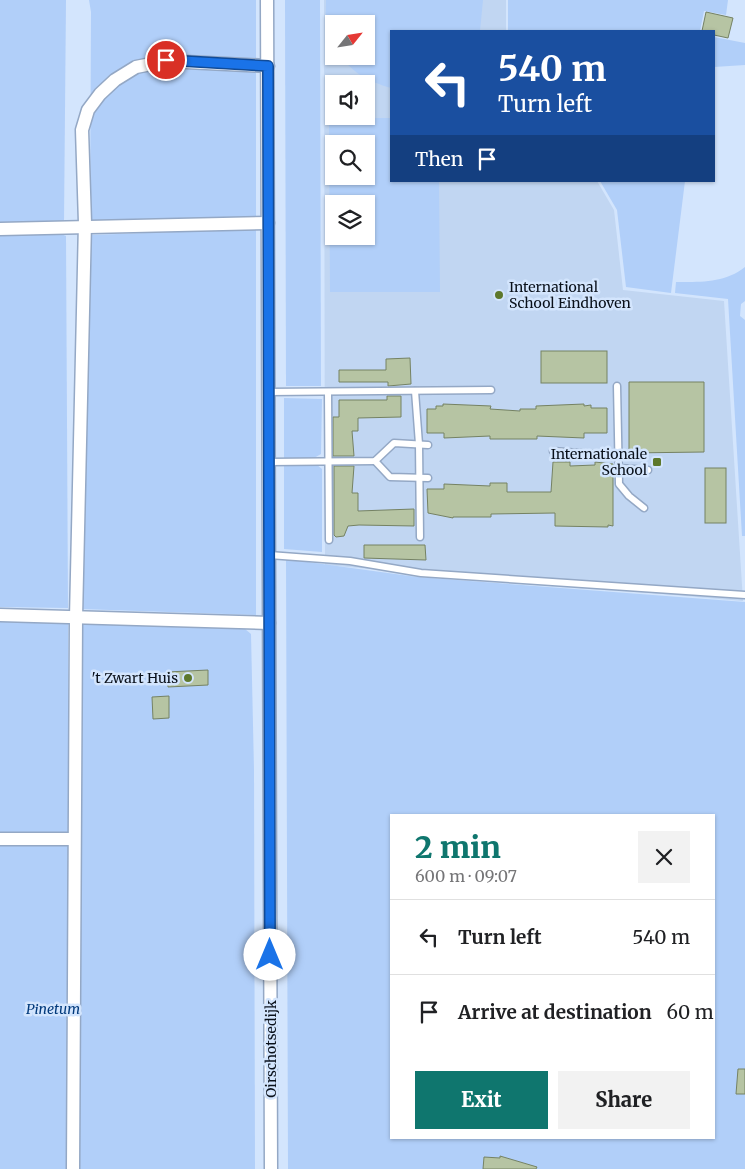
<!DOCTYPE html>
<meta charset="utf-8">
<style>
:root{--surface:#fff;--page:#f2f2f2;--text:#202124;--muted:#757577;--line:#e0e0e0;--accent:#0f766e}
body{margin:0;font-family:Merriweather,serif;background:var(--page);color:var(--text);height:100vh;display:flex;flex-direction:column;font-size:19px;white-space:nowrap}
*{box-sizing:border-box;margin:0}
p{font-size:16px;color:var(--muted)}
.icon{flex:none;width:28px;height:28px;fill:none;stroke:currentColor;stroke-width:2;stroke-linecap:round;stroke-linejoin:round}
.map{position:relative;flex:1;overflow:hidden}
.details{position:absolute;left:390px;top:814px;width:325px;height:325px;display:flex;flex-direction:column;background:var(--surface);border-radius:0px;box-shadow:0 1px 4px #0004}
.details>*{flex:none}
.hud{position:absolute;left:390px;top:30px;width:325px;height:152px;border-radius:0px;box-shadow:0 1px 4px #0004;background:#1a4fa0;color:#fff;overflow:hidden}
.needle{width:32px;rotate:60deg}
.buttons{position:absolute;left:325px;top:15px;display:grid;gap:10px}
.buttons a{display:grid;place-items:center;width:50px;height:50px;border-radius:0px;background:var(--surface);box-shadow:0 1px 4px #0004;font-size:25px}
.pin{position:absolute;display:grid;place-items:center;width:42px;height:42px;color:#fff;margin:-21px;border:2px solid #fff;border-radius:50%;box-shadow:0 1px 5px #0007}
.me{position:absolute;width:55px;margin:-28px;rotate:0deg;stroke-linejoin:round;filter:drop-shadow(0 0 4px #0008)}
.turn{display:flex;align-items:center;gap:18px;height:105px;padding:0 25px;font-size:22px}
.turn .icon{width:65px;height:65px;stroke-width:2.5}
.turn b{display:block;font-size:35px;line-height:42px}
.then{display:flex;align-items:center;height:48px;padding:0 25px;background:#0003;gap:10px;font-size:19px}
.round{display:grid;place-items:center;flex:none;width:52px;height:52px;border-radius:0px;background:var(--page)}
.headline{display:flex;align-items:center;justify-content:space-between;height:85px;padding:0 25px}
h1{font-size:30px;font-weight:800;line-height:38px;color:var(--accent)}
.action{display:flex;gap:10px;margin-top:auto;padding:10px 25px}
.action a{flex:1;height:58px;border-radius:0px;background:var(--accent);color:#fff;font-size:20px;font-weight:800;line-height:58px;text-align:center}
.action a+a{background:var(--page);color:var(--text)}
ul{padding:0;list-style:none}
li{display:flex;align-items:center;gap:15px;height:75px;padding:0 25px;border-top:1px solid var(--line)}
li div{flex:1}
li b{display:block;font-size:19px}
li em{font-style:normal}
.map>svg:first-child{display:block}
</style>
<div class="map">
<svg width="745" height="1169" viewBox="0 0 745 1169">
<rect width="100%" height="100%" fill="#d3e5fd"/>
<path fill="#c1d6f2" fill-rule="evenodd" d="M324 0H506V31H391V181H597L614 210 623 290 724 301 743 601 325 565ZM334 24H366V56H334ZM334 84H366V116H334ZM334 144H366V176H334ZM334 204H366V236H334Z"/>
<g fill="#b1cff9" fill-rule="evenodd">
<path d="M0 0H66L64 222H0Z"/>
<path d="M89 0H256V615L81 609 91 235 253 229V217L90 221 91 12Z"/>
<path d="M285 0H320L321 386H286Z"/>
<path d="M326 0H483L480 31H391V88C368 81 356 75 340 56H366V24H334V46L325 45Z"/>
<path d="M508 0H728L726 15 704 11 700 31H508Z"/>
<path d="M714 37 745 43V65L714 67Z"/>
<path d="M329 118H391V181H439L440 292H330ZM334 144H366V176H334ZM334 204H366V236H334Z"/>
<path d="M600 181H685L671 293 626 287 617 210Z"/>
<path d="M61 234 66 236 68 608 0 607V235Z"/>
<path d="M745 267V301L741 304 740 316 745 320V536H742L728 299 675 293 676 282C701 282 725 283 745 267Z"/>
<path d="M284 398 322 399 321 454 314 458H284Z"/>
<path d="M317 465 322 469V552L284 549V466Z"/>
<path d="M286 559 417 577 745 602V1169H288ZM391 815H714V1138H391Z"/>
<path d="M0 619 68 623V835L0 836Z"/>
<path d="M87 622 245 629 251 634 254 770 255 1169H79L81 624Z"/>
<path d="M0 842 71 843 68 1169H0Z"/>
</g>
<g fill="#b6c4a3" stroke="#758263">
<path d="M706 12 733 18 728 38 714 35V31H702Z"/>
<rect x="541" y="351" width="66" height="32"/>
<path d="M410 358 411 384 388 386V382H339V370H386V359Z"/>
<path d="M629 382H704V452L629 453Z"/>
<path d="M387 396H401V417L358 418V431H352L354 456H333V417H339V400H387Z"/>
<path d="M443 404 491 406 490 409 520 411V409H536V406L584 404V406L591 405V408H607V433H584V438L537 436V439H490V436L444 438V433H427V409H436V406H443Z"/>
<path d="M553 462H570V466L595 465V462L613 464V526L608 525V527L555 526V513L491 514V517H453V518L428 513 427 489H444V484L490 486V483H507V492H551Z"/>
<path d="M334 466H354L352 493H358V511L414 509V526L359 525 348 526 344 536 336 537 334 535Z"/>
<rect x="705" y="468" width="21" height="55"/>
<path d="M364 545H425L426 560 364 558Z"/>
<path d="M208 670V685L168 687 167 672Z"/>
<path d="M169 696V718L153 719 152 697Z"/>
<path d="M738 1069H745V1094H736Z"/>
<path d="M500 1156 537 1167 536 1169H483L484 1157 500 1158Z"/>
</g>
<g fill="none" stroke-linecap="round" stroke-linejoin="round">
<g stroke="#94a8c5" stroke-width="9">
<g id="service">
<path d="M617 386 619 484 629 496 644 508"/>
<path d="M415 391 419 444 420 537"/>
<path d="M268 392 491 390"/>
<path d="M328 392 329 540"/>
<path d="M553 451 618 456"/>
<path d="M375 461 390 477 428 478"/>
<path d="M269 462 375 461 394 443 428 445"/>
<path d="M619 468 648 470"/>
<path d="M269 555 350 561 421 573 745 595"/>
</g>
</g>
<g stroke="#94a8c5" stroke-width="15">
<g id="minor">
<path d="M267 0 271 1169"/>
<path d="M0 229 268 223"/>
<path d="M0 615 269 623"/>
<path d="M0 839H74"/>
<path d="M73 1169 76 618 85 223 82 130 88 110 100 94 115 80 136 67 166 61 268 66"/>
</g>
</g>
<use href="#service" stroke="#fff" stroke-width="6"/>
<use href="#minor" stroke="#fff" stroke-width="12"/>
</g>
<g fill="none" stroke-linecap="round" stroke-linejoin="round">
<g stroke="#114b97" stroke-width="12">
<path id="route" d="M166 60 268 66 270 955"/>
</g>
<use href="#route" stroke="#1a73e8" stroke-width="9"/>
</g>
<g fill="#5d782c" stroke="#d3e5fd" stroke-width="2">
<circle cx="499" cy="295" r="5"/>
<rect x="652" y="457" width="10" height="10" rx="2.5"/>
<circle cx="188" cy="678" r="5"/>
</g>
<g text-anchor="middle" stroke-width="5" stroke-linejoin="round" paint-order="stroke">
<g font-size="14" fill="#09101a" stroke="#d3e5fd" text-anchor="end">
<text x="509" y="292" text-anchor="start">International<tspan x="509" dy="16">School Eindhoven</tspan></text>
<text x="647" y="459">Internationale<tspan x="647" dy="16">School</tspan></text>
<text x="178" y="683">'t Zwart Huis</text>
</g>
<g font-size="14" font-style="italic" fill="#00397b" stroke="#d3e5fd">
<text x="53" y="1014">Pinetum</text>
</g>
<g font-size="14" fill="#09101a" stroke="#d3e5fd">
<text transform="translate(271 1049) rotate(-90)" y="5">Oirschotsedijk</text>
</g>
</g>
</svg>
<div class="buttons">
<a><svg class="needle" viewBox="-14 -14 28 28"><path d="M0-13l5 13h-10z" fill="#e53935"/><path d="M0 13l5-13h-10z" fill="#757577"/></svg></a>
<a><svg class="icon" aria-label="sound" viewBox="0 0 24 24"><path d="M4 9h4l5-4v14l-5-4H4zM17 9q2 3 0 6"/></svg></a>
<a><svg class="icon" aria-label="search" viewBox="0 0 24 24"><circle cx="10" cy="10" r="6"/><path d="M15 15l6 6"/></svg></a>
<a><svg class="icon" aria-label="layers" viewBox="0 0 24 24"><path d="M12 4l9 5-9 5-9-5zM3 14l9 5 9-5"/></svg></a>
</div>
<div class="pin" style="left:166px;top:60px;background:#d93025"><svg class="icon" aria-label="arrive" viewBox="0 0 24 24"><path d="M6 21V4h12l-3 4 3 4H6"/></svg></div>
<svg class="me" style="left:270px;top:955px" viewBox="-20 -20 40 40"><circle r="19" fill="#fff"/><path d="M0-13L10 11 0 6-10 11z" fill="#1a73e8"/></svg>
<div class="hud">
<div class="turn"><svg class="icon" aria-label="left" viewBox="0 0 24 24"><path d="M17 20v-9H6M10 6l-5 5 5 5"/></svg><div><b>540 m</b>Turn left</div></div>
<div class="then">Then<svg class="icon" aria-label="arrive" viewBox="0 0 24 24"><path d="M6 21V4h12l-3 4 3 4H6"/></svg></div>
</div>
<section class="details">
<div class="headline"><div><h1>2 min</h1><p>600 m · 09:07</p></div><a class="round"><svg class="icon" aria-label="close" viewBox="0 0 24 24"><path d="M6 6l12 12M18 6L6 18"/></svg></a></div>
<ul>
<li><svg class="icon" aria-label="left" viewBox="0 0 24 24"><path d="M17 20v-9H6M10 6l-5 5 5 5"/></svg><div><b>Turn left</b></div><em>540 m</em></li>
<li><svg class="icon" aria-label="arrive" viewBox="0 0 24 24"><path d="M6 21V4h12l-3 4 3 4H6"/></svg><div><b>Arrive at destination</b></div><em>60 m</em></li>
</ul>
<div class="action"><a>Exit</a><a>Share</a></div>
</section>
</div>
